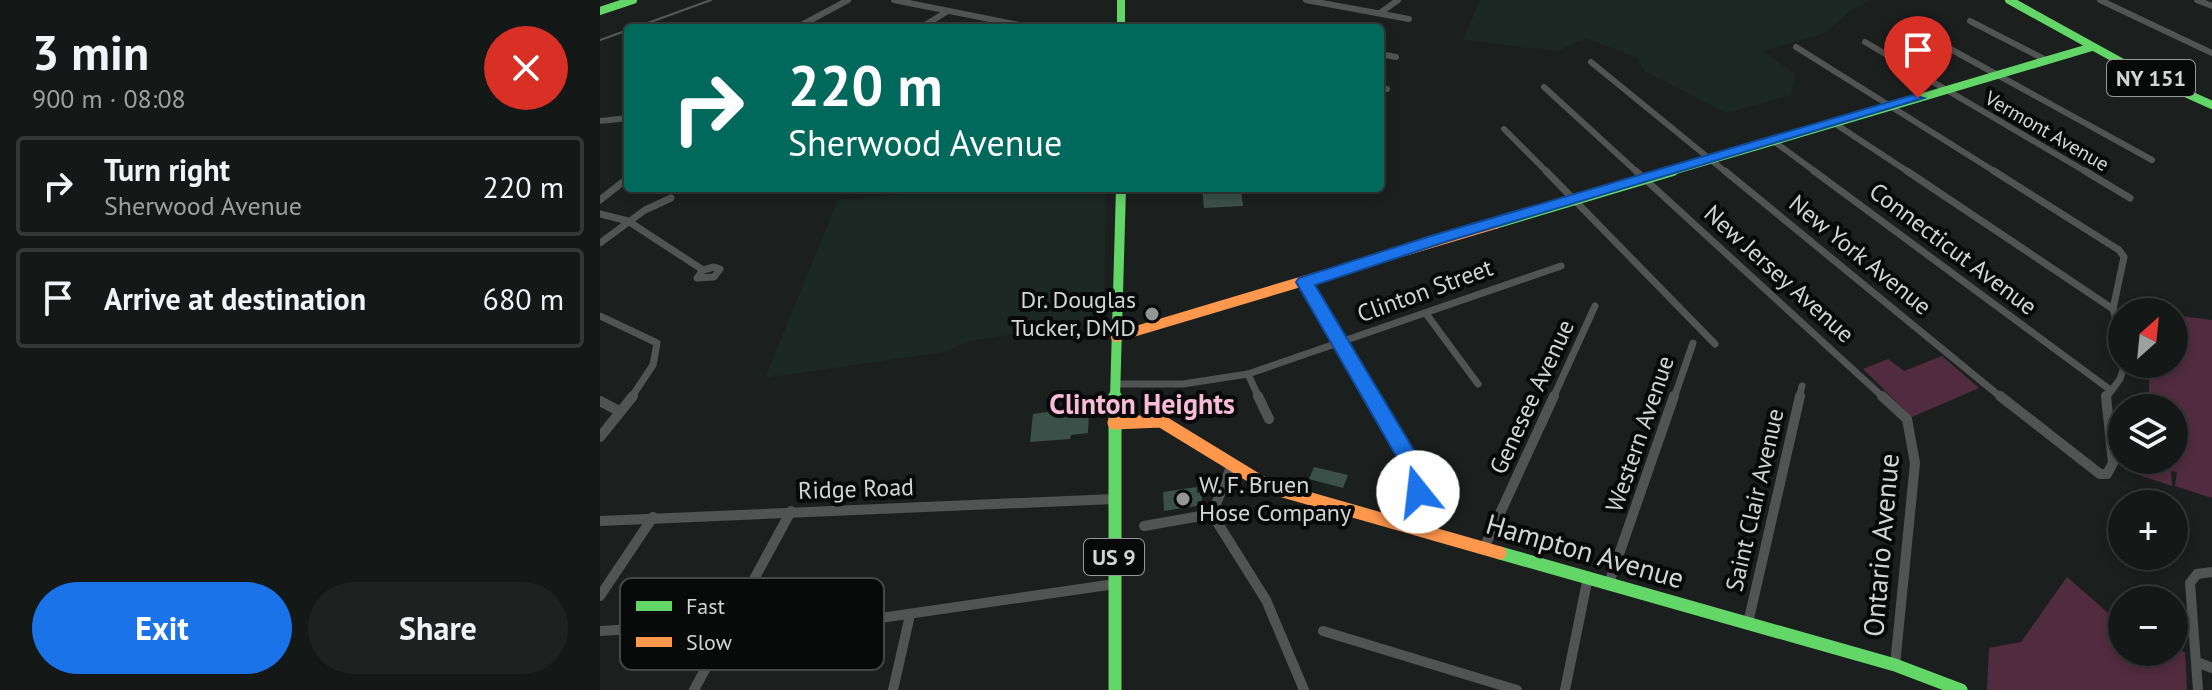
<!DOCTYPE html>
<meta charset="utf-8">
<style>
:root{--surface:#141816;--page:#1d211f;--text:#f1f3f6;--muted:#9da0a1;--line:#333735;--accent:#1a73e8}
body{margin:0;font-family:"PT Sans",sans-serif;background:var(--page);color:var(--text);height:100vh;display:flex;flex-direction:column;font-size:30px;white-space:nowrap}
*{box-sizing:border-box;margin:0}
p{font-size:26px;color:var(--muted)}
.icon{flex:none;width:44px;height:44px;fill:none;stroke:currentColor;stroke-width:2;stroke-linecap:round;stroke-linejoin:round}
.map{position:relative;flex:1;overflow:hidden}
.side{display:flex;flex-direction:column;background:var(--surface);width:600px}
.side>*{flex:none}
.banner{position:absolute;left:24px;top:24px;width:760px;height:168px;border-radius:8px;box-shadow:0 4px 12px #0003,0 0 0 2px var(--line);background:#00695c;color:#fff;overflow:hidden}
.needle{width:52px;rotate:27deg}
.controls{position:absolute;left:1508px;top:298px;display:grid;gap:16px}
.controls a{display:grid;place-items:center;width:80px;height:80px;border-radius:50%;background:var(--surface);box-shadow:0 4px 12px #0003,0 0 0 2px var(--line);font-size:40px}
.pin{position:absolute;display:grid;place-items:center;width:68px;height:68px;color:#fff;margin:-82px -34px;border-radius:50% 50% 50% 0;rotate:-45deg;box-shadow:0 0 8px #0007}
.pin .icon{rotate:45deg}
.me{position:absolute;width:88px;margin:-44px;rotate:344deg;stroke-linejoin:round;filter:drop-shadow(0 0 6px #0008)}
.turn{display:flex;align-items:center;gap:28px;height:168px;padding:0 32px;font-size:36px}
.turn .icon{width:104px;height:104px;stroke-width:2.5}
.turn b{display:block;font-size:56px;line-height:68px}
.round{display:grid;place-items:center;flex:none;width:84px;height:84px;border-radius:42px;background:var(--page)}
.headline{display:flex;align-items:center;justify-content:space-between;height:136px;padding:0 32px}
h1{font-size:48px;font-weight:700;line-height:60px}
.primary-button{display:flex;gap:16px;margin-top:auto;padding:16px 32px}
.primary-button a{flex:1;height:92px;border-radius:48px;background:var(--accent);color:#fff;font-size:32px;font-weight:700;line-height:92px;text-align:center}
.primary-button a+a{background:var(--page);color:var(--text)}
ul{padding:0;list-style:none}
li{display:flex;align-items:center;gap:24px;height:100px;margin:0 16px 12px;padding:0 16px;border:4px solid var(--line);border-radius:8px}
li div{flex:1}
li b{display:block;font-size:30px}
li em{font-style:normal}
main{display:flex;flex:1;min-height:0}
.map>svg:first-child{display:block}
</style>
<main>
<section class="side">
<div class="headline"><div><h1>3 min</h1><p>900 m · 08:08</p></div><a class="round" style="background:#d93025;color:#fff"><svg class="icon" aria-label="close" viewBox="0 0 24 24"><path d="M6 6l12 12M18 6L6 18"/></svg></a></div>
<ul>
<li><svg class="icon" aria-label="right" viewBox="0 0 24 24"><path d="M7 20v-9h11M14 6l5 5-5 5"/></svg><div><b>Turn right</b><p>Sherwood Avenue</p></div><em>220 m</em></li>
<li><svg class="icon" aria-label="arrive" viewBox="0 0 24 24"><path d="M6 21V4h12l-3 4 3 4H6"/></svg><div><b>Arrive at destination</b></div><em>680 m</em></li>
</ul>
<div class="primary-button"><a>Exit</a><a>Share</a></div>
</section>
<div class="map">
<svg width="1612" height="690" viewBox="0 0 1612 690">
<rect width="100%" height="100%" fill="#1b201e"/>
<g fill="#1b2823">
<path d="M880 0H1271L1251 10 1225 33 1163 51 1195 74 1191 95 1126 113 1044 71 1037 58 986 38 958 51 863 40Z"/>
<path d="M369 188H506L504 321 369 341 346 352 165 378 238 200Z"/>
</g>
<g fill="#512c3e">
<path d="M1574 315 1612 320V498L1575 486 1577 472 1571 471 1572 486 1536 474 1535 460H1574V408H1549V364H1574Z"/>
<path d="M1342 356 1379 388 1312 417 1263 369 1288 359 1304 371Z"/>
<path d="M1467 577 1522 625V652H1574V647L1585 652 1587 690H1387L1389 648 1421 642Z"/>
</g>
<g fill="#3a5049">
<path d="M602 188 641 191 643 206 604 208Z"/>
<path d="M470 409 469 413 489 410 488 433 471 435 470 439 430 442 433 414Z"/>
<path d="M714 467 748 475 743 488 709 479Z"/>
<path d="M597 487V493L602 492V505L564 511 563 492Z"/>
</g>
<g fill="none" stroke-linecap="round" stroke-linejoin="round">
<g stroke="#525454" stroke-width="6">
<path d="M294 0 434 28"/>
<path d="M706 0 809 19"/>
<path d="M1500 0 1612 53"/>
<path d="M1597 0 1612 6"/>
<path d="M780 13 798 0"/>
<path d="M1370 21 1446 60"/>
<path d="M196 28 248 0"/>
<path d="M320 28 348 11"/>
<path d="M1265 42 1488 173"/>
<path d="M1345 46 1552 160"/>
<path d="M1196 47 1397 173"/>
<path d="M780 54 796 57"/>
<path d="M991 62 1127 173"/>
<path d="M944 87 1038 173"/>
<path d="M780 89H787"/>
<path d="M0 121 28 118"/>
<path d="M1234 123 1310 173"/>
<path d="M904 129 948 173"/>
<path d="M1172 140 1217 173"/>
</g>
<g stroke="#525454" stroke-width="7">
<path d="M946 171 1115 344"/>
<path d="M1036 171 1284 398"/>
<path d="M1125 171 1402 398"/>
<path d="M1214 171 1509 389"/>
<path d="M1307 171 1513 309"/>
<path d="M1394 171 1519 250 1524 257 1513 309 1522 340"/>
<path d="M1485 171 1530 198"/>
<path d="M0 200 28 178"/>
<path d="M0 214 28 221 103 270"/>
<path d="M0 243 45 210 71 198"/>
<path d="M114 267 120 269 114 277 97 278 103 270Z"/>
<path d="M705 282 773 398"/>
<path d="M827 315 878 384"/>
<path d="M0 316 57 343 53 365 31 398"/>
<path d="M648 374 659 398"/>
<path d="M515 384H583L648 374 961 266"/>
<path d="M953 398 995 306"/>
<path d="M1074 398 1093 343"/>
<path d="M1199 398 1202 386"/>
<path d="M1506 398 1520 379 1525 364"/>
</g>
<g stroke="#525454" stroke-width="10">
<path d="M658 396 669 419"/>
<path d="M772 396 817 472 818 492 806 526"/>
<path d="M1282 396 1307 419 1315 463 1295 665"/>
<path d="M1400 396 1500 474H1507L1513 463 1506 396"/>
<path d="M0 401 19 411"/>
<path d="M0 437 33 396"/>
<path d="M612 514 666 600 704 690"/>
<path d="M612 514 631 467"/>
<path d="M0 521 514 499"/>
<path d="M544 526 612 514"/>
<path d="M884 548 954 396"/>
<path d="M1009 583 1074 396"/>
<path d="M0 596 53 517"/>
<path d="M1148 623 1200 396"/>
<path d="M239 624 515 584"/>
<path d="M0 631 131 623"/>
<path d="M723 631 917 690"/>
<path d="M1597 662 1612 668"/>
<path d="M94 690 191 511"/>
<path d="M293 690 310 615"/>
<path d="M965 690 988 577"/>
<path d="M1598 690 1590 583 1597 574 1612 572"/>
</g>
<g stroke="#63d668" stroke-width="8">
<path d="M521 0V28"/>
<path d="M1409 0 1541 73 1612 105"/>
<path d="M0 11 33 0"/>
<path d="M1066 173 1492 47"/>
</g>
<g stroke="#63d668" stroke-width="10">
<path d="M895 224 1073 171"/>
<path d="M515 398 521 188"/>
</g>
<g stroke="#63d668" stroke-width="13">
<path d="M515 396V690"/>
<path d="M900 553 1295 665 1361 690"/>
</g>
<path stroke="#ff974d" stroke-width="10" d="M516 337 895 224"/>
<path stroke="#ff974d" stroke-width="13" d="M514 423 561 421 669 487 900 553"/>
<g stroke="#575a59" stroke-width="2">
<path d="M34 28 111 0"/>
<path d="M0 40 28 30"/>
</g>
</g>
<path fill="#1a73e8" stroke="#114b97" stroke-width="2" d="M1313 95 1324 98 845 242 715 285 827 472 825 498H810L806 473 696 282 699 278 834 235Z"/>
<g fill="#929795" stroke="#070a09" stroke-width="3">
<circle cx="552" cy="314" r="8"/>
<circle cx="583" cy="499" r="8"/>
</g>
<g text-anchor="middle" stroke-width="8" stroke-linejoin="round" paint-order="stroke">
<g font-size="20" fill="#d2d7d5" stroke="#070a09">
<text transform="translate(1447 131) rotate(30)" y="7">Vermont Avenue</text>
</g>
<g fill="#070a09" stroke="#959a98" stroke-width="2">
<rect x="1507" y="60" width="88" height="36" rx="6"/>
<rect x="484" y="539" width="60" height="36" rx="6"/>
</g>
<g font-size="22" font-weight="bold" fill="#d2d7d5">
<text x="1551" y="86">NY 151</text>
<text x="514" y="565">US 9</text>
</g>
<g font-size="24" fill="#d2d7d5" stroke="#070a09">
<text transform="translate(1353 249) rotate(37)" y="8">Connecticut Avenue</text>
<text transform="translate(1260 255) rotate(39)" y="8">New York Avenue</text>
<text transform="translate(1179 274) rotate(42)" y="8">New Jersey Avenue</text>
<text transform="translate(825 291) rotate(-20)" y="8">Clinton Street</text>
<text transform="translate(932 397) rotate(-65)" y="8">Genesee Avenue</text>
<text transform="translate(1040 434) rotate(-71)" y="8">Western Avenue</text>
<text transform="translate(256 489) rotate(-2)" y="8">Ridge Road</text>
<text transform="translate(1155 500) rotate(-77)" y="8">Saint Clair Avenue</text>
</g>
<g font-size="24" fill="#d2d7d5" stroke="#070a09" text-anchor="end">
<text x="536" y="308">Dr. Douglas<tspan x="536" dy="28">Tucker, DMD</tspan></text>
<text x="599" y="493" text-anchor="start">W. F. Bruen<tspan x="599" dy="28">Hose Company</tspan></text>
</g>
<g font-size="28" font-weight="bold" fill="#f9bbd8" stroke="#070a09">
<text x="542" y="414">Clinton Heights</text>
</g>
<g font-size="28" fill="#d2d7d5" stroke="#070a09">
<text transform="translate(1281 545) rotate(-85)" y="10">Ontario Avenue</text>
<text transform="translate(985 551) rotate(16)" y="10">Hampton Avenue</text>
</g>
</g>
<rect x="20" y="578" width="264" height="92" rx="12" fill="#070a09" stroke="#444846" stroke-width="2"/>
<rect x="36" y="601" width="36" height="10" fill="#63d668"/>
<rect x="36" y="637" width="36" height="10" fill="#ff974d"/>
<g font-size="22" fill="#d2d7d5">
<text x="86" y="614">Fast</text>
<text x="86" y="650">Slow</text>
</g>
</svg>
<div class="controls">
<a><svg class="needle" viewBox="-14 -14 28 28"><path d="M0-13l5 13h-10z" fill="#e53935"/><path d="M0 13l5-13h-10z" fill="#9da0a1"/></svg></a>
<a><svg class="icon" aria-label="layers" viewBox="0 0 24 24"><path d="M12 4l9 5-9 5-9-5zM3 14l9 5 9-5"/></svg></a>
<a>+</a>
<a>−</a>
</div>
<div class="pin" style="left:1318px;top:98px;background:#d93025"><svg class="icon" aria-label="arrive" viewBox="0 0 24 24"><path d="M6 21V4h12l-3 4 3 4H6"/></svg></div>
<svg class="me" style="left:818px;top:492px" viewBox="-20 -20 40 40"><circle r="19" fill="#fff"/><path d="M0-13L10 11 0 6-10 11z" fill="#1a73e8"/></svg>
<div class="banner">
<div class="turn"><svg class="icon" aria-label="right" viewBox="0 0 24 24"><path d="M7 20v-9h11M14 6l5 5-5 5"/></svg><div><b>220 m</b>Sherwood Avenue</div></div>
</div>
</div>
</main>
